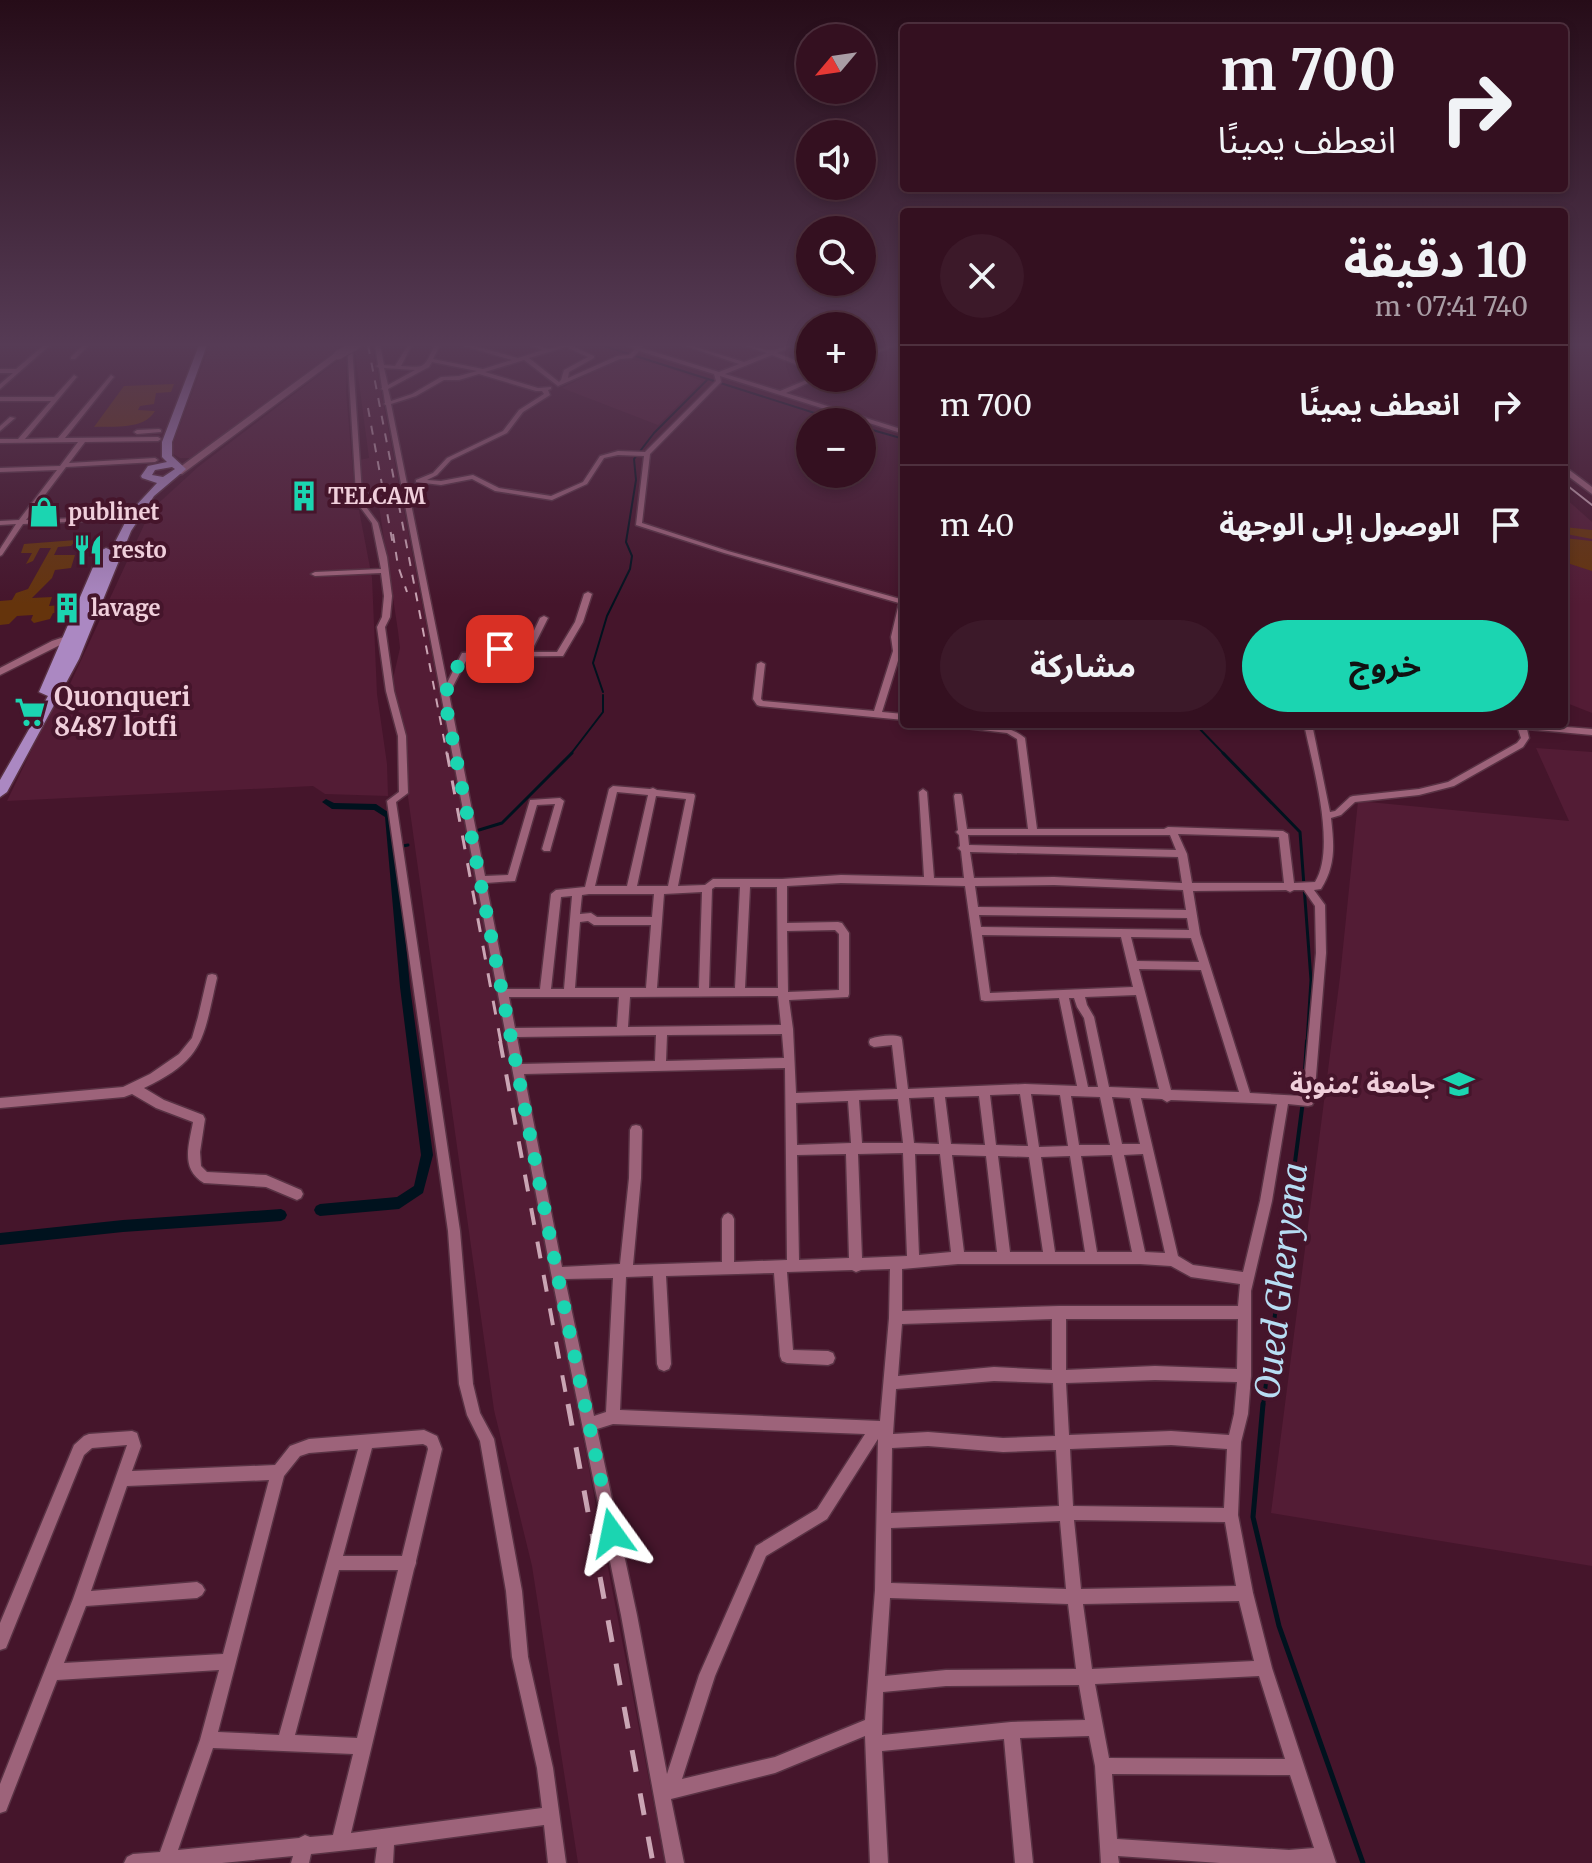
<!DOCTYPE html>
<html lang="ar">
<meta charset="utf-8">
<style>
:root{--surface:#341020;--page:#3c1929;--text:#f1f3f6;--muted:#a99da5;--line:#4e303e;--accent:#1bd5b1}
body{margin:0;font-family:Merriweather,"Noto Sans Arabic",serif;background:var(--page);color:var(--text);direction:rtl;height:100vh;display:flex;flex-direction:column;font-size:30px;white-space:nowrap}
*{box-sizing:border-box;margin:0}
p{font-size:26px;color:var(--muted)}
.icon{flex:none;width:44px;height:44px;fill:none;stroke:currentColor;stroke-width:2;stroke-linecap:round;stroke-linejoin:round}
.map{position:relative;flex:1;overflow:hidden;direction:ltr}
.sheet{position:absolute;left:900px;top:208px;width:668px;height:520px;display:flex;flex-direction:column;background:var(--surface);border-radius:8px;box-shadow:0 4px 12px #0003,0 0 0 2px var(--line);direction:rtl}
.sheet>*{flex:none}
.hud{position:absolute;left:900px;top:24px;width:668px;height:168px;border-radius:8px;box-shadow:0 4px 12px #0003,0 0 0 2px var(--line);direction:rtl;background:#341020;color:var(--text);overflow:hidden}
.needle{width:52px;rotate:241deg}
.fabs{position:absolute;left:796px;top:24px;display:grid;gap:16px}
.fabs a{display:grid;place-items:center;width:80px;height:80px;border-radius:50%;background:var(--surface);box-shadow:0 4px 12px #0003,0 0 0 2px var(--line);font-size:40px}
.pin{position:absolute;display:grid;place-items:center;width:68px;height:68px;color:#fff;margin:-34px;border-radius:16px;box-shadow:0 4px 12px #0006}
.me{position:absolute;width:88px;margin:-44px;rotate:348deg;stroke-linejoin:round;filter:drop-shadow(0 0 6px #0008)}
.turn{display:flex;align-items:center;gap:28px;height:168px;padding:0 40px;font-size:36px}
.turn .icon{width:104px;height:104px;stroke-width:2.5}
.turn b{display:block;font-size:56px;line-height:68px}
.round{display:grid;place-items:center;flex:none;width:84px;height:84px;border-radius:42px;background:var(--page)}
.summary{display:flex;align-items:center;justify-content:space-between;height:136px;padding:0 40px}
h1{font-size:48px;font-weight:700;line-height:60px}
.action{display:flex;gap:16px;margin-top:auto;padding:16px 40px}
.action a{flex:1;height:92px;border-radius:48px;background:var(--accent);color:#111;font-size:32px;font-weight:700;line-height:92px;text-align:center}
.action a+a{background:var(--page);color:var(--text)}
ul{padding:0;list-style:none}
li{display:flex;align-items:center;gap:24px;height:120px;padding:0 40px;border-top:2px solid var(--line)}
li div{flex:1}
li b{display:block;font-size:30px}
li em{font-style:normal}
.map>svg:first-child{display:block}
</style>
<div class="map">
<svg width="1592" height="1863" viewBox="0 0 1592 1863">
<rect width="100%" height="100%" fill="#45152b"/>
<g fill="#531c35">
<path d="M210 345H334L335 351 191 458H180L170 452Z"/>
<path d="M354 345H372L665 1863H578L532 1566 494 1410 392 683 400 648 398 631 379 506 365 508 359 460 369 458Z"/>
<path d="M347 354 346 392 354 484 339 508 359 510 372 578 377 694 387 764 388 796 325 794 313 786 7 801 56 699H63L151 510 198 467Z"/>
<path d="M622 358 661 365 702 381 658 425 562 388Z"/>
<path d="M1564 497 1592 522V713L1564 702Z"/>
<path d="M1536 748 1592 752V1566L1271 1513 1340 977 1358 801 1569 821Z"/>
</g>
<g fill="#65340c">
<path d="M174 384 171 392 156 393 154 404 140 406 138 410 155 411C144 430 114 426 94 427L124 386Z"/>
<path d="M1564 527 1592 530V539L1566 534 1564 538 1592 541V571L1564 562Z"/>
<path d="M76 540 71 546 58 547 54 555H75L71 568 55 570 52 578 32 598 52 597 49 606 61 605 58 613H53L50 619 34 623 31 620 33 615 17 616 9 624 0 625V601L12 600 16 593 28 589 51 548H40L33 561 26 564 32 553H21L24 544Z"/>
</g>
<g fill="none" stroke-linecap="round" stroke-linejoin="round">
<g stroke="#00121e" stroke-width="2">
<path d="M601 345 843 422"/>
<path d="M862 427 904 439"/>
<path d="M603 692 593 663 607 616 630 569 632 556 626 542 636 480 634 459 654 433 708 379"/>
<path d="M1195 724 1225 755"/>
<path d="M570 755 603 712V695"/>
</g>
<g stroke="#00121e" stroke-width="3">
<path d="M1223 753 1300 832 1311 980 1307 1043"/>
<path d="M479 830 502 823 572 753"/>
<path d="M392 848 408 845"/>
</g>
<path stroke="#00121e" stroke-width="4" d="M1263 1406 1303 1101 1307 1041"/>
<path stroke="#00121e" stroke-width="5" d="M1263 1404 1253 1517 1279 1626 1363 1863"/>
<g fill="#00121e" fill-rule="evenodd">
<path d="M326 799 334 803 376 804 394 816 410 987 433 1155 423 1193 399 1209 320 1216 316 1214 314 1210 316 1206 320 1204 397 1197 414 1186 421 1155 400 987 385 817 374 810 332 809 322 802Z"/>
<path d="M281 1209 285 1211 287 1215 285 1219 281 1221 123 1232 0 1245V1233L123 1220Z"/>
</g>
<g stroke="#593244" stroke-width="3">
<g id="street">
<path d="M44 345H50L0 389V384L13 373H0V369H16Z"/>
<path d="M83 345H89L75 359H71V357Z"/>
<path d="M347 345H352L362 494 364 504 378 523 387 557 392 596 390 617 385 627 394 691 406 736 408 793 396 802 460 1231 473 1384 480 1413 494 1439 522 1591 528 1657 553 1768 566 1863H548L544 1825 394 1845 393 1863H375L377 1847 311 1854 309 1863H291L293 1856 222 1863H124L127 1857 133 1854 160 1852 200 1740 219 1670 57 1680 6 1811 0 1813V1784L73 1599 127 1445 92 1448 84 1455 6 1648 0 1650V1623L74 1445 84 1436 89 1434 132 1431 137 1433 141 1446 132 1471 275 1465 290 1446 309 1439 424 1430 437 1436 442 1449 416 1561V1563L414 1569 351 1833 542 1808 537 1768 512 1657 506 1591 480 1441 467 1415 459 1384 448 1231 387 801 399 792 398 736 386 691 377 627 382 617 384 596 381 573 315 576 311 574 315 572 381 569 372 523 358 504 356 494ZM423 1444 427 1446 428 1449 402 1556H343L372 1448ZM358 1449 279 1735 218 1732 284 1476 300 1456 309 1453ZM269 1480 223 1654 64 1663 86 1606 197 1598 202 1595 205 1590 202 1585 197 1582 91 1591 127 1486ZM339 1570H398L357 1738 295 1735ZM213 1748 353 1754 333 1835 310 1837 305 1835 299 1838 178 1850Z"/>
<path d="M375 345H380L384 365 395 366 408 345H412L401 366C427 368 423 368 435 345H440L433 359 483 369 512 360 464 346V345H471L518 358 543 350 529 345H536L549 349 562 345H570L594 356V358L569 372 568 378 617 356 629 355 635 349 625 345 642 346V348L719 372 739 364 683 345H689L744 362 767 353 742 345C751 345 759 349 768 350 777 351 785 345 794 345L777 353 810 366V370L772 355 725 374 780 391 811 378H819L786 393 904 430V434L720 376 721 382 650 454 642 523 728 551 904 600V614L899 637 901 651 882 712 904 714V720L760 706 757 705 753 699 757 664 761 662 765 664 761 699 763 701 874 711 893 651 891 637 899 603 724 553 636 525 644 456 618 455 604 458 587 484 552 500 495 491 472 479 441 485 416 482V480L433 473 447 458 503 431 519 410 544 394 542 391H536L479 374 459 380H444L416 396 391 404 447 683 462 653 490 652 518 618H524L525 620 499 652H524L540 618 544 616 548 618 531 652H557L575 622 584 594 588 592 592 594 583 622 563 656 468 657 449 694 485 876 508 875 530 800 560 798 564 801 550 851H544L542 849 555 804 537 805 515 881 486 883 507 989H540L551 894 556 890 585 887 609 789 613 786 650 789 653 788 657 790 694 794 695 796 678 886 705 885 713 879H782L841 875 924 877 919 792 923 789 927 792 934 878H964L961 851 958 848 960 846 959 835 956 832 958 830 954 796 955 794H961L962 796 967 829H1028L1017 739 1007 733 957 727 953 724C977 724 1006 722 1025 738L1037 829H1164L1168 827 1283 831 1288 834 1294 883 1315 882C1337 848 1312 763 1304 724H1312L1330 812 1335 811 1350 797 1353 796 1419 789 1448 782 1517 743 1521 738 1518 729 1494 727 1490 724H1528L1592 729V735L1527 729 1529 738 1523 747 1454 786 1419 795 1355 802 1341 815 1331 818C1334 845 1336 865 1321 889L1314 890 1325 905 1326 953 1314 1101 1312 1105 1308 1106 1288 1104 1272 1201 1251 1291V1376L1248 1414 1241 1442 1238 1515 1253 1593 1272 1668 1336 1863H1220L1118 1856 1119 1863H1101L1095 1766 1089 1736 1020 1738 1033 1863H1015L1004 1739 882 1751 888 1863H870L865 1736 775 1773 671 1799 684 1863H666L621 1615 551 1273 386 405 384 404 385 403 383 390 381 389 382 388 379 368 376 366 378 365ZM566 347 588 357 564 370 561 380 559 382 529 358ZM639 351 714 374 716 381 645 452 618 451 600 456 583 482 551 496 499 488 473 475 441 481 427 480 437 475 451 460 507 433 523 412 550 395 548 390 551 389V387L538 388 485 372 524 360 558 386 620 359 632 358ZM432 362 477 371 459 376 441 377 412 394 391 401 388 389 429 367ZM384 368 415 370 388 385ZM617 792 648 795 627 886H595ZM656 796 686 799 668 886H637ZM1178 834 1279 837 1284 883H1192L1187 854ZM968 835H1170L1176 850 969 845ZM970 852 1178 857 1182 883 1054 877 974 878ZM841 883 965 886 981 1000 985 1001 1059 998 1077 1086 1025 1084 908 1089 902 1040 901 1037C892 1034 879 1036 870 1039L869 1042 870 1045 874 1047 892 1045 897 1089 796 1093 793 1029 789 1000 848 997 849 994V933L842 923 838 922 787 923V886ZM1054 885 1183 890 1186 910 978 907 975 886ZM715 887H740L735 988H709L712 889ZM750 887H777L778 988H745ZM1286 890 1290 892 1294 890H1304L1315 906 1316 953 1303 1096 1250 1093 1200 934 1193 891ZM702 892 699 988H657L664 894ZM589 894H654L652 917H597L591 913 580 914 582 895ZM572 896 564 989H551L561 897ZM979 915 1187 918 1189 930 981 927ZM588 921 594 925H651L646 988H575L580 922ZM835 930 839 934V990L788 992 787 931ZM982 935 1121 937 1133 987 990 993ZM1131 937 1191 938 1199 962 1137 961ZM1139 969 1201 970 1239 1092 1171 1090ZM1136 995 1159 1089 1109 1087 1094 1017 1087 1005 1085 997ZM778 996 781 1025 628 1027 630 997ZM509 997H619L617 1027 515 1028ZM1069 998H1074L1077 1007 1084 1018 1098 1087H1088ZM782 1034 784 1058 666 1061 667 1035ZM656 1035 655 1061 522 1064 517 1037ZM785 1068 787 1260 734 1262V1219L732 1215 728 1213 724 1215 722 1219V1262L633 1265 641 1178 642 1130 640 1126 636 1125 632 1126 630 1130 629 1178 620 1264 562 1267 524 1074ZM1020 1094 1028 1146 996 1145 990 1095ZM1031 1094 1060 1095 1068 1146 1039 1147ZM979 1096 985 1145 951 1144 945 1097ZM1071 1096 1100 1097 1110 1145H1079ZM934 1097 939 1144 914 1143 909 1098ZM1112 1097 1130 1098 1140 1144H1122ZM1141 1098 1162 1099 1167 1102 1171 1100 1277 1104 1260 1201 1243 1272 1193 1265 1178 1256ZM898 1099 903 1143H862L859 1100ZM848 1101 851 1143 797 1145 796 1103ZM903 1153 907 1256 862 1258 858 1154ZM846 1154 849 1258 799 1260 797 1155ZM915 1154H940L951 1252 919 1255ZM1143 1154 1165 1253 1145 1252 1124 1155ZM952 1155 986 1156 997 1252H964ZM1112 1155 1132 1252H1097L1081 1156ZM998 1156 1029 1157 1043 1252H1010ZM1070 1156 1085 1252H1055L1041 1157ZM958 1264H1140L1171 1266 1191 1277 1240 1284 1238 1306H1059L902 1311V1269ZM890 1269 889 1318 880 1421 620 1410 626 1277 653 1276 657 1364 659 1369 664 1371 669 1369 671 1364 666 1276 774 1273 780 1356 782 1361 787 1363 828 1365 833 1363 835 1358 833 1353 828 1351 793 1350 787 1272 852 1270 856 1272 861 1270ZM613 1278 606 1412 594 1416 565 1279ZM1052 1319V1370L994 1367 898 1376 902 1324ZM1066 1319H1238L1237 1369 1155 1366 1066 1370ZM1155 1380 1237 1382 1234 1414 1229 1435 1171 1431 1069 1435 1066 1383ZM994 1381 1053 1383 1055 1436 1003 1438 928 1432 893 1434 896 1389ZM613 1424 865 1434 817 1509 756 1546 699 1675 667 1774 637 1615 597 1429ZM878 1439 875 1590 865 1720 775 1757 682 1779 715 1676 766 1556 827 1519ZM1171 1445 1227 1449 1224 1508 1073 1506 1070 1449ZM928 1446 1003 1452 1056 1450 1059 1506 891 1513 892 1448ZM1074 1520 1225 1522 1236 1586 1081 1589ZM1060 1521 1066 1589 891 1583V1528ZM890 1598 1068 1604 1076 1669 946 1670 885 1676ZM1239 1601 1254 1661 1092 1669 1083 1604ZM1259 1676 1285 1759 1109 1758 1095 1684ZM1079 1685 1085 1720 1011 1722 882 1735 883 1692 946 1686ZM1112 1774 1290 1775 1314 1848 1289 1850 1117 1839Z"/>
<path d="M889 345H896L862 360V356Z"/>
<path d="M74 375 77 377 76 378 25 439 58 438 111 375 114 377 113 378 65 438 158 437 161 439 158 441 85 442 69 463 155 458 158 460 155 462 66 467 26 520 131 516 133 517V519L23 524 2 555 0 556V549L16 524 0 525V521L19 520 57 470 0 472V468L60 466 78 442 0 443V439H18L51 401H0V397H54Z"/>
<path d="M10 417 15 418 0 431V426Z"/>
<path d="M159 429 161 430V432L137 434 134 432 137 430Z"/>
<path d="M212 974 216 975 217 978C203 1039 205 1059 144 1088L164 1100 203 1115 205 1119 200 1152 201 1166 207 1172 266 1175 301 1190 303 1194 301 1198 297 1200 266 1187 204 1183C180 1169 189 1145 193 1122L156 1108 132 1094 124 1097 0 1108V1098L123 1087 150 1074 179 1054 192 1038 198 1017 207 978 208 975Z"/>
</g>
</g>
<g stroke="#593244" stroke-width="3">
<g id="secondary">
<path d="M335 353 342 355 182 474H176V470Z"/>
<path d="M1564 466 1592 487V494L1564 473Z"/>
<path d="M79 632 83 633V637L60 645 0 675V668L52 641Z"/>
</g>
</g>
<g stroke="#593244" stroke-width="3">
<path id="primary" d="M199 345H207L172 442V456L186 469 154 496 131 531 79 659 7 792 0 797V780L48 696 39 692 100 551 106 548 111 550 131 511 157 483 142 478 141 476 148 466 167 462 162 457V442ZM172 467 175 469 163 477 152 475 155 470Z"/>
</g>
<use href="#street" fill="#9d637a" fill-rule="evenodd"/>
<use href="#secondary" fill="#9d637a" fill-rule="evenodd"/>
<use href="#primary" fill="#ab88c2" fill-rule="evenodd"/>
<path stroke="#caa5b4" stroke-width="2" d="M1564 483 1592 505"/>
<g stroke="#caa5b4" stroke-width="2" stroke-dasharray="9 9" stroke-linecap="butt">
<path d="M368 345 447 755"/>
<path d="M368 408 393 545"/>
<path d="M393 534 398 566 407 592"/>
</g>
<path stroke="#caa5b4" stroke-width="3" stroke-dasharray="14 14" stroke-linecap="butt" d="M447 753 501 1043"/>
<path stroke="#caa5b4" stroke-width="4" stroke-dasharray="17 17" stroke-linecap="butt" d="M500 1041 568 1406"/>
<path stroke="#caa5b4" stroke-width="5" stroke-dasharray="22 22" stroke-linecap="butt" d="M568 1404 653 1863"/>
<g stroke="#593244" stroke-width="11" stroke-linecap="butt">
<path id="secondary-bridge" d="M338 355 356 345"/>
</g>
<use href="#secondary-bridge" stroke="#9d637a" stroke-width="9"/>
</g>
<linearGradient id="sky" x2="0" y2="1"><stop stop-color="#260c18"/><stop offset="0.57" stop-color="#563b55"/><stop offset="1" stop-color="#563b55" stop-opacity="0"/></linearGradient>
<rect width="1592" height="605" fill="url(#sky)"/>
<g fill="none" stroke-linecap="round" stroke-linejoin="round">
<path stroke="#1bd5b1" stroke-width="14" stroke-dasharray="0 25.2" d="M500 649 493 654 462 657 444 696 557 1273 612 1533"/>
</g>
<defs>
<g id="building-bare" transform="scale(2.4)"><path d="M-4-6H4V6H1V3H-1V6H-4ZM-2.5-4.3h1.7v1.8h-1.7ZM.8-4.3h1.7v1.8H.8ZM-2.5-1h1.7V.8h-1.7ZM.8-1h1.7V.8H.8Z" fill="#1bd5b1" stroke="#45152b" stroke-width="2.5" paint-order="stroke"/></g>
<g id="shop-bare" transform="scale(2.4)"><path d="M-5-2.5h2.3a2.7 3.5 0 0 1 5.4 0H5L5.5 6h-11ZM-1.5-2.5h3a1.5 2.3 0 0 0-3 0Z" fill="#1bd5b1" stroke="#45152b" stroke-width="2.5" paint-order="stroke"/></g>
<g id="restaurant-bare" transform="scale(2.4)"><path d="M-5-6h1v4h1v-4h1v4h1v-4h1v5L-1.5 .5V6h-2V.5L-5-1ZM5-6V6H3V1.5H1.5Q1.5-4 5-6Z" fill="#1bd5b1" stroke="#45152b" stroke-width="2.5" paint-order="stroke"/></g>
<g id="supermarket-bare" transform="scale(2.4)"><path d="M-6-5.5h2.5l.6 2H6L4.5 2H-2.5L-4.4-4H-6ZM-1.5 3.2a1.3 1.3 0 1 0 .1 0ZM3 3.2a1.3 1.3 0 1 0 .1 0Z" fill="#1bd5b1" stroke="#45152b" stroke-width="2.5" paint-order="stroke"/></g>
<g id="university-bare" transform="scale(2.4)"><path d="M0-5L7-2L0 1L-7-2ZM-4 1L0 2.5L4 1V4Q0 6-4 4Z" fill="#1bd5b1" stroke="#45152b" stroke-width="2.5" paint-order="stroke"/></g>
</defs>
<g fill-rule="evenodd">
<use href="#building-bare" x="304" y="496"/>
<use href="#shop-bare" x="44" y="512"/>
<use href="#restaurant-bare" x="88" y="550"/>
<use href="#building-bare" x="67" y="608"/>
<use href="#supermarket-bare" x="30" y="712"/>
<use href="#university-bare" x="1459" y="1084"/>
</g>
<g text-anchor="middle" stroke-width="8" stroke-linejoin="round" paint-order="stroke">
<g font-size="22" font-weight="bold" fill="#f0cfdb" stroke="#45152b" text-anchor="start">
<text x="328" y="504">TELCAM</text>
<text x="68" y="520">publinet</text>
<text x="112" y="558">resto</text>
<text x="91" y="616">lavage</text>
</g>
<g font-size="26" font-weight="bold" fill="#f0cfdb" stroke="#45152b" text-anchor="start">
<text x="54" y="706">Quonqueri<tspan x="54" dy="30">8487 lotfi</tspan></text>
<text x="1435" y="1093" text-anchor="end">جامعة ؛منوبة</text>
</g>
<g font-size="34" font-style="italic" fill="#b7ddf3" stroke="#45152b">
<text transform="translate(1281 1281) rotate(-83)" y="12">Oued Gheryena</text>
</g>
</g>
</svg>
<div class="fabs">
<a><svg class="needle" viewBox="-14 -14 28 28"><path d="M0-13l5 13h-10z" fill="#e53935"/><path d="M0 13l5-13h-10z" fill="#a99da5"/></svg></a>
<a><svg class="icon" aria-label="sound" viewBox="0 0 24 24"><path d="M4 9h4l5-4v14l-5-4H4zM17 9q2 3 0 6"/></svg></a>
<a><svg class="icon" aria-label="search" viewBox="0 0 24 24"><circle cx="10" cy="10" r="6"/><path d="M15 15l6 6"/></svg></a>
<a>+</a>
<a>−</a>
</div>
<div class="pin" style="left:500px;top:649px;background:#d93025"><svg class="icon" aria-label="arrive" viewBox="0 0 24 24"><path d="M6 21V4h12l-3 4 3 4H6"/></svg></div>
<svg class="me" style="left:612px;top:1533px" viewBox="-20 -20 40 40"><path d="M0-17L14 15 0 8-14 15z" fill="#1bd5b1" stroke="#fff" stroke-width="4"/></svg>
<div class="hud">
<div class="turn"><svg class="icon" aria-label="right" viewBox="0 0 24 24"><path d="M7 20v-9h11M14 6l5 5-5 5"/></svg><div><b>700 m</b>انعطف يمينًا</div></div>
</div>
<section class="sheet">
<div class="summary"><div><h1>10 دقيقة</h1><p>740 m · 07:41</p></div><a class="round"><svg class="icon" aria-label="close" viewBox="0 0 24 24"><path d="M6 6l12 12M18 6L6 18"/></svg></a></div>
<ul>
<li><svg class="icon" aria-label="right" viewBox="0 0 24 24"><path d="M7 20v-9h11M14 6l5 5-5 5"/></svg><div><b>انعطف يمينًا</b></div><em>700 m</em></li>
<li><svg class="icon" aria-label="arrive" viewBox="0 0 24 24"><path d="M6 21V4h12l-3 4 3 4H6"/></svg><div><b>الوصول إلى الوجهة</b></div><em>40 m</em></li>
</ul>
<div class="action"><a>خروج</a><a>مشاركة</a></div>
</section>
</div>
